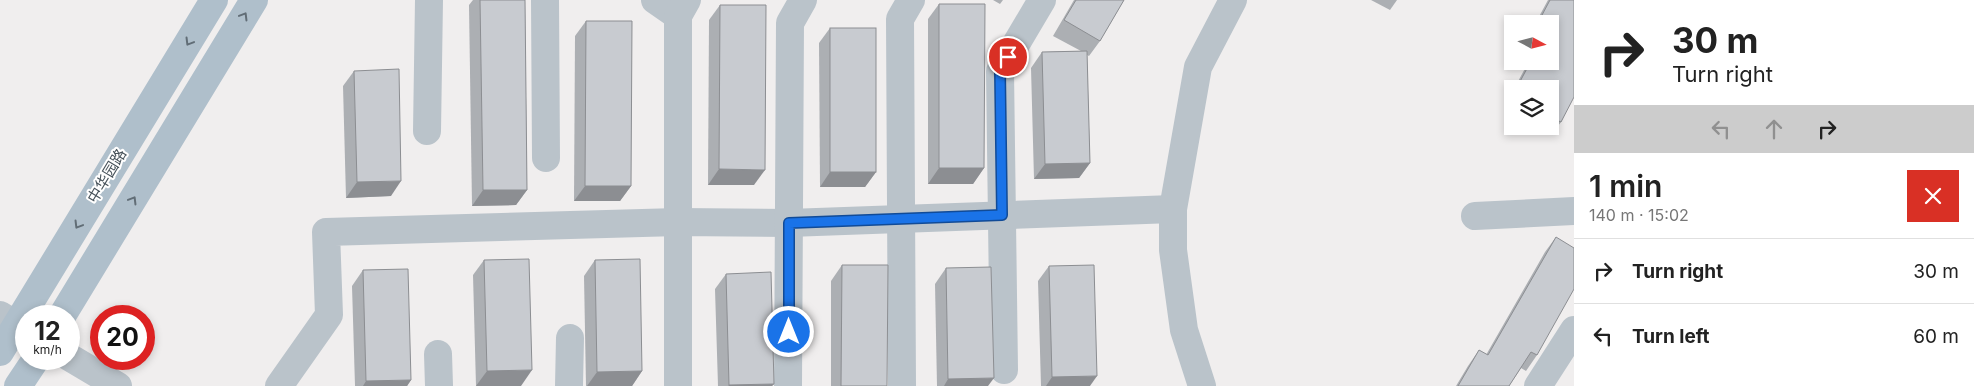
<!DOCTYPE html>
<meta charset="utf-8">
<style>
:root{--surface:#fff;--page:#f6f6f6;--text:#222;--muted:#767676;--line:#e0e0e0}
body{margin:0;font-family:Inter,"Noto Sans SC",sans-serif;background:var(--page);color:var(--text);height:100vh;display:flex;flex-direction:column;font-size:19px;white-space:nowrap}
*{box-sizing:border-box;margin:0}
p{font-size:16px;color:var(--muted)}
.icon{flex:none;width:28px;height:28px;fill:none;stroke:currentColor;stroke-width:2;stroke-linecap:round;stroke-linejoin:round}
.map{position:relative;flex:1;overflow:hidden}
.details{display:flex;flex-direction:column;background:var(--surface);width:400px}
.details>*{flex:none}
.hud{background:#fff;color:var(--text);overflow:hidden}
.needle{width:32px;rotate:97deg}
.buttons{position:absolute;left:1504px;top:15px;display:grid;gap:10px}
.buttons a{display:grid;place-items:center;width:55px;height:55px;border-radius:0px;background:var(--surface);box-shadow:0 2px 8px #0003;font-size:25px}
.speed{position:absolute;left:15px;top:305px;display:flex;gap:10px;font-size:25px;font-weight:700;text-align:center}
.speed>*{display:grid;place-content:center;width:65px;height:65px;border-radius:50%;background:var(--surface);box-shadow:0 2px 8px #0003;line-height:1}
.speed small{font-size:12px;font-weight:400}
.speed .limit{border:8px solid #d22;background:#fff;color:#111}
.pin{position:absolute;display:grid;place-items:center;width:42px;height:42px;color:#fff;margin:-21px;border:2px solid #fff;border-radius:50%;box-shadow:0 1px 5px #0007}
.me{position:absolute;width:55px;margin:-28px;rotate:0deg;stroke-linejoin:round;filter:drop-shadow(0 0 4px #0008)}
.turn{display:flex;align-items:center;gap:18px;height:105px;padding:0 15px;font-size:22px}
.turn .icon{width:65px;height:65px;stroke-width:2.5}
.turn b{display:block;font-size:35px;line-height:42px}
.lanes{display:flex;align-items:center;height:48px;padding:0 15px;background:#0003;justify-content:center;gap:25px;direction:ltr}
.lanes .off{opacity:.35}
.round{display:grid;place-items:center;flex:none;width:52px;height:52px;border-radius:0px;background:var(--page)}
.headline{display:flex;align-items:center;justify-content:space-between;height:85px;padding:0 15px}
h1{font-size:30px;font-weight:600;line-height:38px}
ul{padding:0;list-style:none}
li{display:flex;align-items:center;gap:15px;height:65px;padding:0 15px;border-top:1px solid var(--line)}
li div{flex:1}
li b{display:block;font-size:19px}
li em{font-style:normal}
main{display:flex;flex:1;min-height:0}
.map>svg:first-child{display:block}
</style>
<main>
<div class="map">
<svg width="1574" height="386" viewBox="0 0 1574 386">
<rect width="100%" height="100%" fill="#f0eeee"/>
<g fill="none" stroke-linecap="round" stroke-linejoin="round">
<g stroke="#bac3ca" stroke-width="28">
<path d="M545 0 546 158"/>
<path d="M655 0 678 16"/>
<path d="M427 131 429 0"/>
<path d="M1475 216 1574 211"/>
<path d="M0 315 26 331"/>
<path d="M438 354 439 386"/>
<path d="M69 357 118 386"/>
<path d="M1004 370 1000 71 1042 0"/>
<path d="M279 386 329 315 326 232 678 222 789 223 1173 209"/>
<path d="M569 386 570 338"/>
<path d="M678 386V16L687 0"/>
<path d="M788 386 790 23 803 0"/>
<path d="M902 386 900 19 911 0"/>
<path d="M1202 386 1184 330 1173 250V209L1198 67 1233 0"/>
<path d="M1538 386 1574 330"/>
</g>
<g stroke="#afbfcb" stroke-width="28">
<path d="M62 316 254 0"/>
<path d="M0 352 214 0"/>
<path d="M18 386 36 359"/>
</g>
</g>
<g fill="#acafb3">
<path d="M473 0H525L527 190 516 205 472 206 469 5Z"/>
<path d="M993 0H1003L1000 4Z"/>
<path d="M1074 0H1124L1100 41 1089 56 1087 55 1090 163 1079 178 1034 179 1031 68 1042 52 1081 51 1053 36Z"/>
<path d="M1371 0H1397L1390 10Z"/>
<path d="M1548 0H1574L1561 122 1552 134 1538 126H1550V89H1514L1529 61H1550V24H1535Z"/>
<path d="M939 4 984 168 973 184H928V19Z"/>
<path d="M720 5 754 185H708L709 20Z"/>
<path d="M586 21 631 186 620 201H574L575 36Z"/>
<path d="M830 28 876 172 865 187H820L819 43Z"/>
<path d="M354 71 391 196 346 198 343 86Z"/>
<path d="M1512 92V113L1504 108Z"/>
<path d="M1556 237 1537 355 1526 371 1521 368 1509 386H1456L1468 366 1479 350 1486 355 1545 252Z"/>
<path d="M484 260 521 386H476L473 275Z"/>
<path d="M595 260 642 371 632 386H586L584 276Z"/>
<path d="M842 265 887 386H831V281Z"/>
<path d="M1049 266 1090 386H1041L1038 281Z"/>
<path d="M946 268 988 386H937L935 284Z"/>
<path d="M363 270 411 380 407 386H355L352 286Z"/>
<path d="M726 274 774 384 772 386H718L715 289Z"/>
</g>
<g fill="#8c8e92">
<path d="M1090 163 1079 178 1034 179 1045 164Z"/>
<path d="M939 168H984L973 184H928Z"/>
<path d="M719 169 765 170 754 185H708Z"/>
<path d="M830 172H876L865 187H820Z"/>
<path d="M401 181 391 196 346 198 357 182Z"/>
<path d="M585 186H631L620 201H574Z"/>
<path d="M483 190H527L516 205 472 206Z"/>
<path d="M532 370 521 386H476L487 371Z"/>
<path d="M642 371 632 386H587L597 372Z"/>
<path d="M1097 376 1090 386H1046L1052 377Z"/>
<path d="M994 378 988 386H944L948 379Z"/>
<path d="M411 380 407 386H363L366 381Z"/>
<path d="M774 384 772 386H728L729 385Z"/>
</g>
<g fill="#c8cbd0" stroke="#8c8e92">
<path d="M480 0H525L527 190H483Z"/>
<path d="M1076 0H1124L1100 41 1064 20Z"/>
<path d="M1550 0H1574V97L1561 122 1550 117V89H1516L1531 61H1550V25L1551 23 1541 17Z"/>
<path d="M939 4H985L984 168H939Z"/>
<path d="M720 5H766L765 170 719 169Z"/>
<path d="M586 21H632L631 186H585Z"/>
<rect x="830" y="28" width="46" height="144"/>
<path d="M1087 51 1090 163 1045 164 1042 52Z"/>
<path d="M399 69 401 181 357 182 354 71Z"/>
<path d="M1556 237 1574 248V289L1537 355 1531 352 1509 386H1458L1479 350 1488 355Z"/>
<path d="M529 259 532 370 487 371 484 260Z"/>
<path d="M640 259 642 371 597 372 595 260Z"/>
<path d="M842 265H888L887 386H841Z"/>
<path d="M1094 265 1097 376 1052 377 1049 266Z"/>
<path d="M991 267 994 378 948 379 946 268Z"/>
<path d="M408 269 411 380 366 381 363 270Z"/>
<path d="M771 272 774 384 729 385 726 274Z"/>
</g>
<defs><path id="oneway-chevron" d="M-2-3.5L2.5 0L-2 3.5" fill="none" stroke-width="1.6" stroke-linecap="round" stroke-linejoin="round" transform="scale(1.25)"/></defs>
<g stroke="#616d76">
<use href="#oneway-chevron" transform="translate(244 16) rotate(-59)"/>
<use href="#oneway-chevron" transform="translate(189 42) rotate(121)"/>
<use href="#oneway-chevron" transform="translate(133 200) rotate(-59)"/>
<use href="#oneway-chevron" transform="translate(78 225) rotate(121)"/>
</g>
<g fill="none" stroke-linecap="round" stroke-linejoin="round">
<g stroke="#114b97" stroke-width="12">
<path id="route" d="M789 332V223L1002 215 1000 71 1008 57"/>
</g>
<use href="#route" stroke="#1a73e8" stroke-width="9"/>
</g>
<g text-anchor="middle" stroke-width="4" stroke-linejoin="round" paint-order="stroke">
<g font-size="15" fill="#47525a" stroke="#fff">
<text transform="translate(107 176) rotate(-59)" y="5">中华园路</text>
</g>
</g>
</svg>
<div class="buttons">
<a><svg class="needle" viewBox="-14 -14 28 28"><path d="M0-13l5 13h-10z" fill="#e53935"/><path d="M0 13l5-13h-10z" fill="#767676"/></svg></a>
<a><svg class="icon" aria-label="layers" viewBox="0 0 24 24"><path d="M12 4l9 5-9 5-9-5zM3 14l9 5 9-5"/></svg></a>
</div>
<div class="speed"><div>12<small>km/h</small></div><div class="limit">20</div></div>
<div class="pin" style="left:1008px;top:57px;background:#d93025"><svg class="icon" aria-label="arrive" viewBox="0 0 24 24"><path d="M6 21V4h12l-3 4 3 4H6"/></svg></div>
<svg class="me" style="left:789px;top:332px" viewBox="-20 -20 40 40"><circle r="17" fill="#1a73e8" stroke="#fff" stroke-width="3"/><path d="M0-11L8 9 0 5-8 9z" fill="#fff"/></svg>
</div>
<section class="details">
<div class="hud">
<div class="turn"><svg class="icon" aria-label="right" viewBox="0 0 24 24"><path d="M7 20v-9h11M14 6l5 5-5 5"/></svg><div><b>30 m</b>Turn right</div></div>
<div class="lanes"><svg class="icon off" aria-label="left" viewBox="0 0 24 24"><path d="M17 20v-9H6M10 6l-5 5 5 5"/></svg><svg class="icon off" aria-label="ahead" viewBox="0 0 24 24"><path d="M12 20V5M6 11l6-6 6 6"/></svg><svg class="icon" aria-label="right" viewBox="0 0 24 24"><path d="M7 20v-9h11M14 6l5 5-5 5"/></svg></div>
</div>
<div class="headline"><div><h1>1 min</h1><p>140 m · 15:02</p></div><a class="round" style="background:#d93025;color:#fff"><svg class="icon" aria-label="close" viewBox="0 0 24 24"><path d="M6 6l12 12M18 6L6 18"/></svg></a></div>
<ul>
<li><svg class="icon" aria-label="right" viewBox="0 0 24 24"><path d="M7 20v-9h11M14 6l5 5-5 5"/></svg><div><b>Turn right</b></div><em>30 m</em></li>
<li><svg class="icon" aria-label="left" viewBox="0 0 24 24"><path d="M17 20v-9H6M10 6l-5 5 5 5"/></svg><div><b>Turn left</b></div><em>60 m</em></li>
</ul>
</section>
</main>
